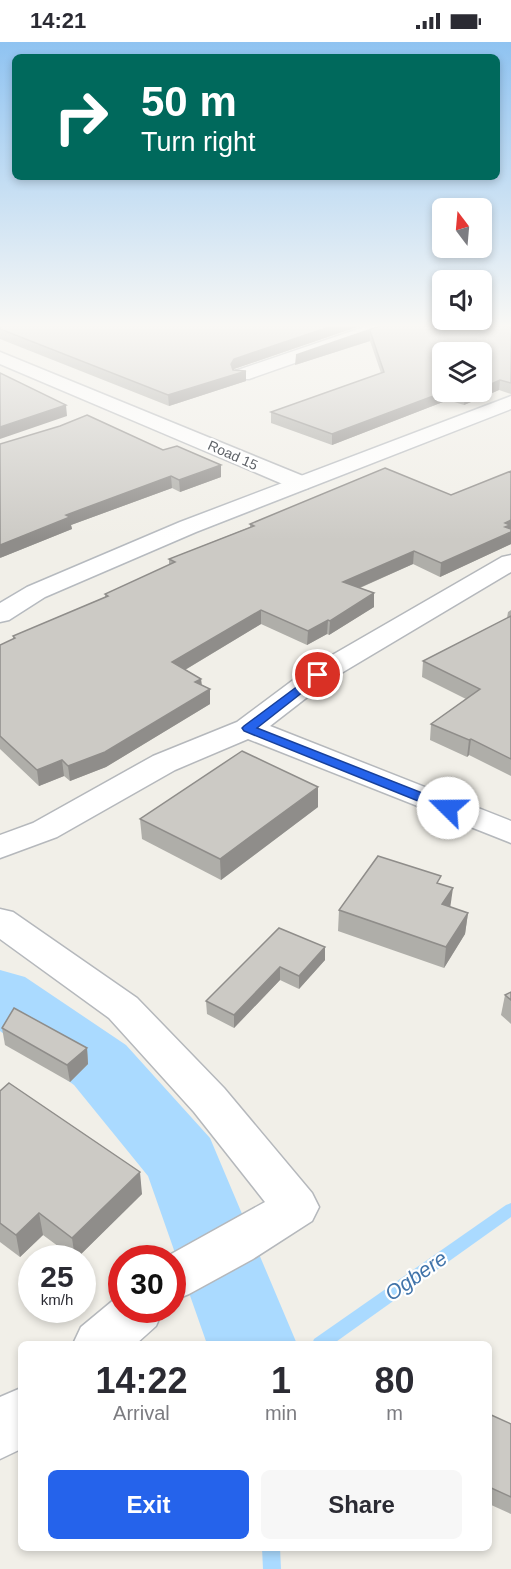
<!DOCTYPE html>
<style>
:root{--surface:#fff;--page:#f7f7f7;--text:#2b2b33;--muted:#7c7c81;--accent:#2563eb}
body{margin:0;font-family:Arial,sans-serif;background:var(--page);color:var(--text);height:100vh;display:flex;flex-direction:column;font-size:22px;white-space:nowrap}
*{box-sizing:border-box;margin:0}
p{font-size:20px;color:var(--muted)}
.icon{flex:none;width:33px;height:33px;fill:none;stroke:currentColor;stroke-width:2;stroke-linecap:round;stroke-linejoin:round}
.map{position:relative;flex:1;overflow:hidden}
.details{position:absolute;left:18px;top:1299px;width:474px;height:210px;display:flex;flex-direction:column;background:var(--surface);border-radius:9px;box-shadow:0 3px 9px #0003}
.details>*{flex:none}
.banner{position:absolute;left:12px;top:12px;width:488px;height:126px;border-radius:9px;box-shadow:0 3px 9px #0003;background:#00695c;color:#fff;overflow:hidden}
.needle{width:39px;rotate:344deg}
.fabs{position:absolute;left:432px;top:156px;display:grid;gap:12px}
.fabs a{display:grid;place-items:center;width:60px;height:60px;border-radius:9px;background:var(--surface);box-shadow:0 3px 9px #0003;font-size:30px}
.speed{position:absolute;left:18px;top:1203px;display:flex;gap:12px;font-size:30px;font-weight:700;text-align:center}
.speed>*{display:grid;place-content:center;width:78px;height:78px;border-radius:50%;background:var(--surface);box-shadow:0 3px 9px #0003;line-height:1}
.speed small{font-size:15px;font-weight:400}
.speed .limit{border:9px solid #d22;background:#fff;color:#111}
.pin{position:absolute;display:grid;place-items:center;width:51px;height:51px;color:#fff;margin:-26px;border:3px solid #fff;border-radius:50%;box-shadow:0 2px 6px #0007}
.me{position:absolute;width:66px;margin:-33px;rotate:292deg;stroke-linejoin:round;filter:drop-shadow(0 0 4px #0008)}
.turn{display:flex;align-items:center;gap:21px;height:126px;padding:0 30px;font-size:27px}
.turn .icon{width:78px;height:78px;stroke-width:2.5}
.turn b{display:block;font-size:42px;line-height:51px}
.eta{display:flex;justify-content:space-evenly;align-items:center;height:102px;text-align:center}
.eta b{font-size:36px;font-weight:800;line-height:42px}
.action{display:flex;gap:12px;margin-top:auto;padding:12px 30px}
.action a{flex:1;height:69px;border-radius:9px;background:var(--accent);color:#fff;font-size:24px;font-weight:800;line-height:69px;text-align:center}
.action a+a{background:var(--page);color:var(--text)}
.status{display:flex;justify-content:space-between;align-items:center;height:42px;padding:0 30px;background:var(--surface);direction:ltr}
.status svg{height:16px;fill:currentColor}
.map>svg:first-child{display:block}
</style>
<div class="status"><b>14:21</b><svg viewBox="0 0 49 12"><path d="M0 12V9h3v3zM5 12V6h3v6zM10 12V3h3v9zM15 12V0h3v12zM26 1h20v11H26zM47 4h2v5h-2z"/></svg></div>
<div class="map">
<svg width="511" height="1527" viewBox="0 0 511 1527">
<rect width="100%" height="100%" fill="#f1efe8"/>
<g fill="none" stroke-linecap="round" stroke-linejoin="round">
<g fill="#aadaff" fill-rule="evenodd">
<path d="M511 1161V1175L333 1302H312L314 1297 506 1163Z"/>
<path d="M262 1506H280L281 1527H263Z"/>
</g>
<path fill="#aadaff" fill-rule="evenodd" d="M0 928 25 935 126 1003 210 1096 297 1302H207L148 1134 74 1043 0 989Z"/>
<g stroke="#b5b8bc" stroke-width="3">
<g id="street">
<path d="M367 284H391L389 288 249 337H235L233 333 235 329Z"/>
<path d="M0 310 308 436 311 441 308 446 300 448 292 446 0 322Z"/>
<path d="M511 513V530L328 639 270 684 511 779V801L248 697 175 728 57 795 0 816V793L33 781 153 714 237 680 308 627 502 515Z"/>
<path d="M0 867 13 870 137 956 224 1046 312 1151 319 1165 312 1179 253 1217 189 1252 172 1259V1216H164L265 1160 194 1070 109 976 0 897Z"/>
<path d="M122 1251V1268H163L156 1284 136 1302H73L81 1285Z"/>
<path d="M21 1346V1407L0 1417V1355Z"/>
</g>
</g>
<g stroke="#b6babf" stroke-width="3">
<path id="secondary" d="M511 354V367L196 490 45 555 9 578 0 580V561L27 545 180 480Z"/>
</g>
<use href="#street" fill="#fff" fill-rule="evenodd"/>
<use href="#secondary" fill="#fff" fill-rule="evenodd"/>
</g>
<g fill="#afaea9" fill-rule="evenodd">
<path d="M0 284H360L234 327V328L246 329V339L169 364 0 297Z"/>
<path d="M380 284H511V352L499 348 464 363 448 358 332 403 271 381V370L381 331 370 299 295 323ZM482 310V350H442Z"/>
<path d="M163 408 221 423V435L180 450 172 446 71 483 72 487 0 516Z"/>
<path d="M511 429V502L440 535 413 522 360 546 374 551V565L329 593 327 592 307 603 261 582 185 628 201 637 202 643 210 647V662L106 725 70 739 64 734 39 744 0 707V603L13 597V594L105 555V552L169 523V517L250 485V482L451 453Z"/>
<path d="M511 568V734L469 713 467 715 430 698 431 682 466 657 422 635 423 619 507 576 508 570Z"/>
<path d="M318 765 221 838 142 797 140 777Z"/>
<path d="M441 842 450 865 468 871 465 892 444 926 338 889 339 868Z"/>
<path d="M279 886 325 918 299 947 280 938 234 986 207 972 206 959Z"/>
<path d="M511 950V982L501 973 505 953Z"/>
<path d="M2 986 87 1006 88 1022 70 1040 5 1003Z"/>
<path d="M0 1049 142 1152 77 1216H74L43 1193 20 1215 0 1200Z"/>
<path d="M489 1372 511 1382V1472L489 1462Z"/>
</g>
<g fill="#8f8d8a">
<path d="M332 284H360L234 327 231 332V322L234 317Z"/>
<path d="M370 289V299L295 323 296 313Z"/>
<path d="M246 329V339L169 364 168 353Z"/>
<path d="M500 338 499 348 464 363 465 352 472 350H482V346Z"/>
<path d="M444 350H449L448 358 332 403V392Z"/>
<path d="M66 363 67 374 0 397V385Z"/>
<path d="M221 423V435L180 450 179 438Z"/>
<path d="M171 434 172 446 71 483 72 487 0 516V503L66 473Z"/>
<path d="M511 478V502L440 535 441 521 505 481Z"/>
<path d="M414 509 413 522 343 553V540Z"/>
<path d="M374 551V565L329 593 330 579Z"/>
<path d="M261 568V582L173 635 172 620Z"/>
<path d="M328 578 327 592 307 603 308 589Z"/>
<path d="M201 637 202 651 195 640Z"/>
<path d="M210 647V662L106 725 70 739 68 724Z"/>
<path d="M471 697 469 713 467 715 469 698Z"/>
<path d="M62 718 64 734 39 744 37 728Z"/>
<path d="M318 745V765L221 838 220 817Z"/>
<path d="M453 846 450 867 442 862Z"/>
<path d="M468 871 465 892 444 926 446 905Z"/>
<path d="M325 905V918L299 947V934Z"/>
<path d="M280 925V938L234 986V973Z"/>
<path d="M87 1006 88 1022 70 1040 67 1023Z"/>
<path d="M140 1130 142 1152 77 1216H75L72 1196Z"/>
<path d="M39 1171 43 1193 20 1215 16 1193Z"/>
</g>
<g fill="#cccac5" stroke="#8f8d8a" stroke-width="1.5">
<path d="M0 284H332L234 317 231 322 233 328 246 329 168 353 0 287Z"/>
<path d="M380 284H511V341L500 338 482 346V310H442V350H444L332 392 271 370 384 330 370 289 296 313Z"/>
<path d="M0 331 66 363 0 385Z"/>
<path d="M455 350H472L465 352Z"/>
<path d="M87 373 163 408 177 404 221 423 179 438 171 434 66 473 70 475 0 503V402L60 384Z"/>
<path d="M385 426 451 453 511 429V478L505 481 510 483 505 485 511 487V490L441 521 414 509 343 540 374 551 330 579 328 578 308 589 261 568 172 620 201 637 195 640 210 647 105 710 68 724 62 718 37 728 0 694V603L15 596 13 594 108 554 105 552 175 520 169 517 254 484 250 482Z"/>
<path d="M511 574V717L471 697 469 698 431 682 480 647 423 619Z"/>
<path d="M242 709 318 745 220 817 140 777Z"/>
<path d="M378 814 441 834 437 841 453 846 442 862 468 871 446 905 339 868Z"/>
<path d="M279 886 325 905 299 934 280 925 234 973 206 959Z"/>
<path d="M511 950V958L505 953Z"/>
<path d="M14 966 87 1006 67 1023 2 986Z"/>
<path d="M9 1041 140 1130 72 1196 39 1171 16 1193 0 1181V1049Z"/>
<path d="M489 1372 511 1382V1455L489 1445Z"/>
</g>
<linearGradient id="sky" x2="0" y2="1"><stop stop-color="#8fc3f1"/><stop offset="0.57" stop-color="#f9f8f5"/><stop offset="1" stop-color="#f9f8f5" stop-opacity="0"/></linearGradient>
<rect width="511" height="498" fill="url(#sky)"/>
<path fill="#2563eb" stroke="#184099" stroke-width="1.5" d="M318 629 322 630V635L257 686 453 763 455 766 453 769H443L244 689 242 686 244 684Z"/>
<g text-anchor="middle" stroke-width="4.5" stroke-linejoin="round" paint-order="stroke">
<g font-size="14" fill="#5f6368" stroke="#fff">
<text transform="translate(233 413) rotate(24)" y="5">Road 15</text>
</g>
<g font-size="21" font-style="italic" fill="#4174aa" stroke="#fff">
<text transform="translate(416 1234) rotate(-35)" y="7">Ogbere</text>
</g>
</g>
</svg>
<div class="fabs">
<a><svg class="needle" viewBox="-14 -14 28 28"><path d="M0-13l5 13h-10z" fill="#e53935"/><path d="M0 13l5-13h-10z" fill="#7c7c81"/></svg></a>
<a><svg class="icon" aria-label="sound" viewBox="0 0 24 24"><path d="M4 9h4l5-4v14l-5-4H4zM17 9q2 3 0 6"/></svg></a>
<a><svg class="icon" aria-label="layers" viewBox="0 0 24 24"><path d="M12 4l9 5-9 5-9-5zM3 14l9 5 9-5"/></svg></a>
</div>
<div class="speed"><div>25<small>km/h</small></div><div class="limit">30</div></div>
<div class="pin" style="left:318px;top:633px;background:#d93025"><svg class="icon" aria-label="arrive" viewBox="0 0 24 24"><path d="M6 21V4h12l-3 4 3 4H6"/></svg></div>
<svg class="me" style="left:448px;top:766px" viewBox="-20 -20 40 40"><circle r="19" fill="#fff"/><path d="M0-13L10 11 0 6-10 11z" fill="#2563eb"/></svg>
<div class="banner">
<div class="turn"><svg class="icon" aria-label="right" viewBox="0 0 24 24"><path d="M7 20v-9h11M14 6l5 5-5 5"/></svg><div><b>50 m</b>Turn right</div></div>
</div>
<section class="details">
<div class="eta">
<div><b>14:22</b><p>Arrival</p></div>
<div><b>1</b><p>min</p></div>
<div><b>80</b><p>m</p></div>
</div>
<div class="action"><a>Exit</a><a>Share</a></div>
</section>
</div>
